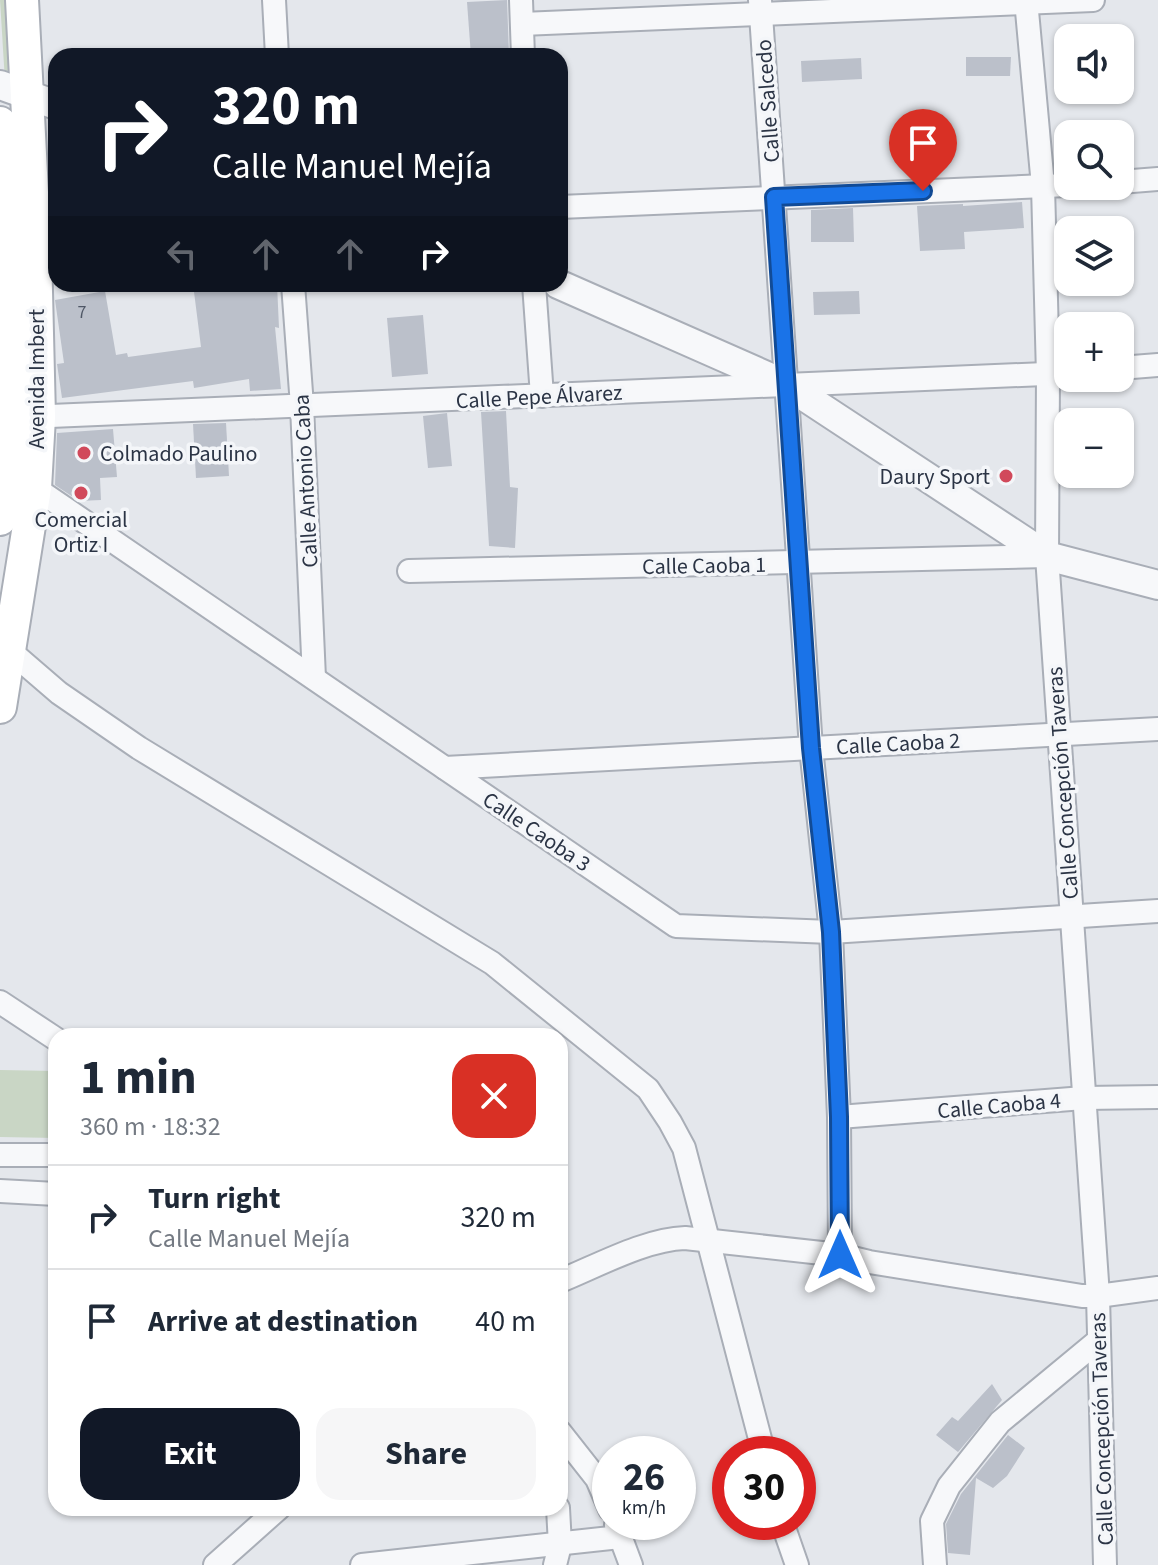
<!DOCTYPE html>
<meta charset="utf-8">
<style>
:root{--surface:#fff;--page:#f6f6f7;--text:#1f2937;--muted:#747a83;--line:#e0e1e3;--accent:#111827}
body{margin:0;font-family:"Source Sans 3",sans-serif;background:var(--page);color:var(--text);height:100vh;display:flex;flex-direction:column;font-size:30px;white-space:nowrap}
*{box-sizing:border-box;margin:0}
p{font-size:26px;color:var(--muted)}
.icon{flex:none;width:44px;height:44px;fill:none;stroke:currentColor;stroke-width:2;stroke-linecap:round;stroke-linejoin:round}
.map{position:relative;flex:1;overflow:hidden}
.sheet{position:absolute;left:48px;top:1028px;width:520px;height:488px;display:flex;flex-direction:column;background:var(--surface);border-radius:24px;box-shadow:0 2px 6px #0004}
.sheet>*{flex:none}
.guide{position:absolute;left:48px;top:48px;width:520px;height:244px;border-radius:24px;box-shadow:0 2px 6px #0004;background:#111827;color:#fff;overflow:hidden}
.controls{position:absolute;left:1054px;top:24px;display:grid;gap:16px}
.controls a{display:grid;place-items:center;width:80px;height:80px;border-radius:16px;background:var(--surface);box-shadow:0 2px 6px #0004;font-size:40px}
.speed{position:absolute;left:592px;top:1436px;display:flex;gap:16px;font-size:40px;font-weight:700;text-align:center}
.speed>*{display:grid;place-content:center;width:104px;height:104px;border-radius:50%;background:var(--surface);box-shadow:0 2px 6px #0004;line-height:1}
.speed small{font-size:20px;font-weight:400}
.speed .limit{border:12px solid #d22;background:#fff;color:#111}
.pin{position:absolute;display:grid;place-items:center;width:68px;height:68px;color:#fff;margin:-82px -34px;border-radius:50% 50% 50% 0;rotate:-45deg;box-shadow:0 0 8px #0007}
.pin .icon{rotate:45deg}
.me{position:absolute;width:88px;margin:-44px;rotate:0deg;stroke-linejoin:round;filter:drop-shadow(0 0 6px #0008)}
.turn{display:flex;align-items:center;gap:28px;height:168px;padding:0 32px;font-size:36px}
.turn .icon{width:104px;height:104px;stroke-width:2.5}
.turn b{display:block;font-size:56px;line-height:68px}
.lanes{display:flex;align-items:center;height:76px;padding:0 32px;background:#0003;justify-content:center;gap:40px;direction:ltr}
.lanes .off{opacity:.35}
.round{display:grid;place-items:center;flex:none;width:84px;height:84px;border-radius:24px;background:var(--page)}
.headline{display:flex;align-items:center;justify-content:space-between;height:136px;padding:0 32px}
h1{font-size:48px;font-weight:700;line-height:60px}
.action{display:flex;gap:16px;margin-top:auto;padding:16px 32px}
.action a{flex:1;height:92px;border-radius:24px;background:var(--accent);color:#fff;font-size:32px;font-weight:700;line-height:92px;text-align:center}
.action a+a{background:var(--page);color:var(--text)}
ul{padding:0;list-style:none}
li{display:flex;align-items:center;gap:24px;height:104px;padding:0 32px;border-top:2px solid var(--line)}
li div{flex:1}
li b{display:block;font-size:30px}
li em{font-style:normal}
.map>svg:first-child{display:block}
</style>
<div class="map">
<svg width="1158" height="1565" viewBox="0 0 1158 1565">
<rect width="100%" height="100%" fill="#e4e7ec"/>
<g fill="#c9d6c5">
<path d="M0 0H13L17 85 5 81Z"/>
<path d="M0 1070 56 1071V1138L0 1137Z"/>
</g>
<g fill="#bbc0ca">
<path d="M507 0 509 55 471 56 467 2Z"/>
<path d="M966 57H1011L1010 76H966Z"/>
<path d="M861 58 862 79 802 82 801 61Z"/>
<path d="M1022 202 1024 228 964 232 965 249 920 251 917 206 963 204V206Z"/>
<path d="M853 208 854 242H811V210Z"/>
<path d="M193 284H277L279 328 275 327 281 389 250 391 249 379 194 388 193 381 62 398 57 364 64 363 55 300 105 291 116 355 127 353 128 357 201 347Z"/>
<path d="M859 291 860 314 814 315 813 292Z"/>
<path d="M423 315 428 374 392 377 387 318Z"/>
<path d="M506 411 510 487 518 488 515 548 489 546 481 412Z"/>
<path d="M447 413 452 466 428 468 423 416Z"/>
<path d="M226 423 229 476 196 478 193 424Z"/>
<path d="M113 429 117 477 100 478 101 500 79 501 55 485 57 433Z"/>
<path d="M992 1384 1002 1400 958 1452 936 1435 952 1417 958 1421Z"/>
<path d="M1008 1435 1025 1448 1007 1476 993 1488 976 1478 970 1555 948 1553 946 1524 961 1494Z"/>
</g>
<g fill="none" stroke-linecap="round" stroke-linejoin="round">
<g stroke="#a9aeb7" stroke-width="26">
<g id="minor">
<path d="M274 0 277 56"/>
<path d="M521 0 523 56"/>
<path d="M760 0 811 748 831 932 839 1117 840 1255"/>
<path d="M1026 0 1043 186 1048 375 1047 556 1098 1296 1105 1565"/>
<path d="M522 24 1093 0"/>
<path d="M1120 182 1158 179"/>
<path d="M560 207 1068 185"/>
<path d="M293 284 302 406 314 678"/>
<path d="M534 284 542 396"/>
<path d="M1120 368 1158 365"/>
<path d="M27 417 1068 373"/>
<path d="M25 481 676 926 831 932 1158 911"/>
<path d="M409 571 1047 556"/>
<path d="M1 643 59 693 139 748 492 963 648 1089 670 1122 684 1148 764 1454"/>
<path d="M445 768 1158 729"/>
<path d="M0 1002 56 1039"/>
<path d="M839 1117 1084 1098 1158 1097"/>
<path d="M0 1155H56"/>
<path d="M0 1191 56 1194"/>
<path d="M560 1281C597 1266 646 1239 685 1238L840 1255 869 1262 1082 1296H1098L1158 1288"/>
<path d="M560 1432 597 1479 610 1509"/>
<path d="M782 1522 797 1565"/>
<path d="M616 1525 631 1565"/>
<path d="M215 1565 279 1508"/>
<path d="M362 1565 620 1537"/>
<path d="M555 1565 560 1545 558 1508"/>
<path d="M935 1565 932 1521 949 1486 1000 1422 1099 1340"/>
</g>
</g>
<g stroke="#a9aeb7" stroke-width="32">
<g id="tertiary">
<path d="M0 85 56 105"/>
<path d="M558 284 787 385 1047 556 1158 585"/>
</g>
</g>
<g stroke="#a9aeb7" stroke-width="36">
<g id="secondary">
<path d="M0 123 10 417 8 468 0 519"/>
<path d="M0 707 35 488 39 417 35 250 22 0"/>
</g>
</g>
<use href="#minor" stroke="#f7f8fa" stroke-width="22"/>
<use href="#tertiary" stroke="#f7f8fa" stroke-width="28"/>
<use href="#secondary" stroke="#fff" stroke-width="32"/>
</g>
<g fill="none" stroke-linecap="round" stroke-linejoin="round">
<g stroke="#114b97" stroke-width="20">
<path id="route" d="M840 1255 839 1117 831 932 811 748 774 197 923 191"/>
</g>
<use href="#route" stroke="#1a73e8" stroke-width="14"/>
</g>
<g fill="#d1495b" stroke="#f4f6f9" stroke-width="3">
<circle cx="84" cy="453" r="8"/>
<circle cx="1006" cy="476" r="8"/>
<circle cx="81" cy="493" r="8"/>
</g>
<g text-anchor="middle" stroke-width="7" stroke-linejoin="round" paint-order="stroke">
<g font-size="18" fill="#4f5766">
<text x="82" y="318">7</text>
</g>
<g font-size="22" fill="#2b3445" stroke="#f4f6f9">
<text transform="translate(767 101) rotate(-94)" y="8">Calle Salcedo</text>
<text transform="translate(36 379) rotate(-90)" y="8">Avenida Imbert</text>
<text transform="translate(539 396) rotate(-3)" y="8">Calle Pepe Álvarez</text>
<text transform="translate(305 481) rotate(-93)" y="8">Calle Antonio Caba</text>
<text transform="translate(704 565) rotate(-1)" y="8">Calle Caoba 1</text>
<text transform="translate(898 743) rotate(-3)" y="8">Calle Caoba 2</text>
<text transform="translate(1062 783) rotate(-94)" y="8">Calle Concepción Taveras</text>
<text transform="translate(537 831) rotate(34)" y="8">Calle Caoba 3</text>
<text transform="translate(999 1105) rotate(-5)" y="8">Calle Caoba 4</text>
<text transform="translate(1101 1429) rotate(-92)" y="8">Calle Concepción Taveras</text>
</g>
<g font-size="22" fill="#2b3445" stroke="#f4f6f9" text-anchor="start">
<text x="100" y="461">Colmado Paulino</text>
<text x="990" y="484" text-anchor="end">Daury Sport</text>
<text x="81" y="527" text-anchor="middle">Comercial<tspan x="81" dy="25">Ortiz I</tspan></text>
</g>
</g>
</svg>
<div class="controls">
<a><svg class="icon" aria-label="sound" viewBox="0 0 24 24"><path d="M4 9h4l5-4v14l-5-4H4zM17 9q2 3 0 6"/></svg></a>
<a><svg class="icon" aria-label="search" viewBox="0 0 24 24"><circle cx="10" cy="10" r="6"/><path d="M15 15l6 6"/></svg></a>
<a><svg class="icon" aria-label="layers" viewBox="0 0 24 24"><path d="M12 4l9 5-9 5-9-5zM3 14l9 5 9-5"/></svg></a>
<a>+</a>
<a>−</a>
</div>
<div class="speed"><div>26<small>km/h</small></div><div class="limit">30</div></div>
<div class="pin" style="left:923px;top:191px;background:#d93025"><svg class="icon" aria-label="arrive" viewBox="0 0 24 24"><path d="M6 21V4h12l-3 4 3 4H6"/></svg></div>
<svg class="me" style="left:840px;top:1255px" viewBox="-20 -20 40 40"><path d="M0-17L14 15 0 8-14 15z" fill="#1a73e8" stroke="#fff" stroke-width="4"/></svg>
<div class="guide">
<div class="turn"><svg class="icon" aria-label="right" viewBox="0 0 24 24"><path d="M7 20v-9h11M14 6l5 5-5 5"/></svg><div><b>320 m</b>Calle Manuel Mejía</div></div>
<div class="lanes"><svg class="icon off" aria-label="left" viewBox="0 0 24 24"><path d="M17 20v-9H6M10 6l-5 5 5 5"/></svg><svg class="icon off" aria-label="ahead" viewBox="0 0 24 24"><path d="M12 20V5M6 11l6-6 6 6"/></svg><svg class="icon off" aria-label="ahead" viewBox="0 0 24 24"><path d="M12 20V5M6 11l6-6 6 6"/></svg><svg class="icon" aria-label="right" viewBox="0 0 24 24"><path d="M7 20v-9h11M14 6l5 5-5 5"/></svg></div>
</div>
<section class="sheet">
<div class="headline"><div><h1>1 min</h1><p>360 m · 18:32</p></div><a class="round" style="background:#d93025;color:#fff"><svg class="icon" aria-label="close" viewBox="0 0 24 24"><path d="M6 6l12 12M18 6L6 18"/></svg></a></div>
<ul>
<li><svg class="icon" aria-label="right" viewBox="0 0 24 24"><path d="M7 20v-9h11M14 6l5 5-5 5"/></svg><div><b>Turn right</b><p>Calle Manuel Mejía</p></div><em>320 m</em></li>
<li><svg class="icon" aria-label="arrive" viewBox="0 0 24 24"><path d="M6 21V4h12l-3 4 3 4H6"/></svg><div><b>Arrive at destination</b></div><em>40 m</em></li>
</ul>
<div class="action"><a>Exit</a><a>Share</a></div>
</section>
</div>
